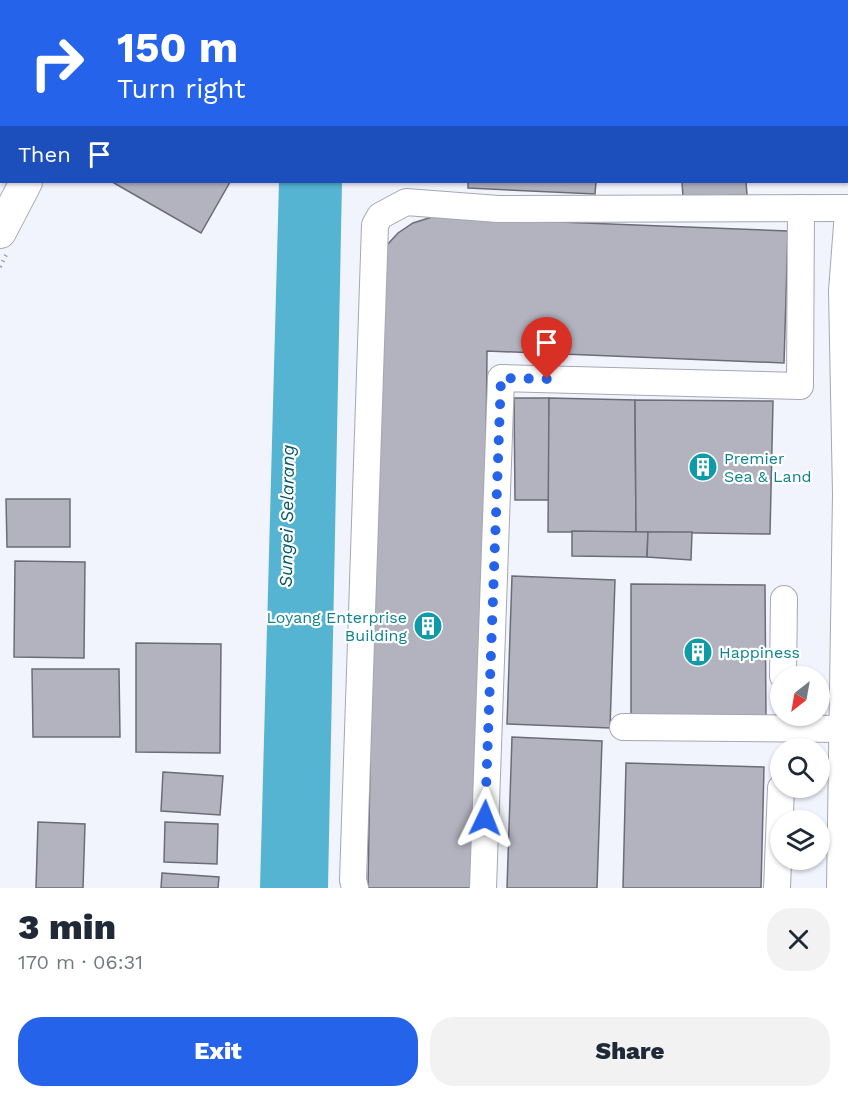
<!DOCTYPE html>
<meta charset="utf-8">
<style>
:root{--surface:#fff;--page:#f2f2f3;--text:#1f2937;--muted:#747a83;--accent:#2563eb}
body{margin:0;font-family:"Work Sans",sans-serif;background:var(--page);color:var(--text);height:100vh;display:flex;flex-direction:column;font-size:22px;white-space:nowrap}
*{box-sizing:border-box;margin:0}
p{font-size:20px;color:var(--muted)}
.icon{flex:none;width:33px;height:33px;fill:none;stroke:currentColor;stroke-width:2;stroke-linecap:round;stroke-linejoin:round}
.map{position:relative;height:888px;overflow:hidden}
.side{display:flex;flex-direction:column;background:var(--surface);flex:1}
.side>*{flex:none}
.banner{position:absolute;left:0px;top:0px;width:849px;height:183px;box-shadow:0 2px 4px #0004;background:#2563eb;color:#fff;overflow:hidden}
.needle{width:39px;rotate:211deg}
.buttons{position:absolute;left:770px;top:666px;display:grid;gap:12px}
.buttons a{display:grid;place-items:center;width:60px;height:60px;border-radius:50%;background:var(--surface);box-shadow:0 2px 4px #0004;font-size:30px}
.pin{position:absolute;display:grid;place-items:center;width:51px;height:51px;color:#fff;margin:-62px -26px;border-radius:50% 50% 50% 0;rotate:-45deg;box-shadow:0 0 6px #0007}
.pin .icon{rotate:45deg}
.me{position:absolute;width:66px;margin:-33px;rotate:2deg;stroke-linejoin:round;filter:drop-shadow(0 0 4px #0008)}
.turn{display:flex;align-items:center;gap:21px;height:126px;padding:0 18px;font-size:27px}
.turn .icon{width:78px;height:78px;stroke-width:2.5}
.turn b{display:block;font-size:42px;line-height:51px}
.then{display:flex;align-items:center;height:57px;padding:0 18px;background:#0003;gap:12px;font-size:22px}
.round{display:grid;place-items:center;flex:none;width:63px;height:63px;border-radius:24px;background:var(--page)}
.head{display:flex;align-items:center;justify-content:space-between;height:102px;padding:0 18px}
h1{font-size:36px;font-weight:800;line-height:45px}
.primary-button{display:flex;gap:12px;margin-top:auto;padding:12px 18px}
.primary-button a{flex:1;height:69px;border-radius:24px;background:var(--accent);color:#fff;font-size:24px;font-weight:800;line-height:69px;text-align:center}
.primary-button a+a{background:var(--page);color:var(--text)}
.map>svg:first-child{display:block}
</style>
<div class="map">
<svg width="848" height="888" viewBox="0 0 848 888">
<rect width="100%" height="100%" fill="#f2f4fd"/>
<path fill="#55b4d1" d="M279 182H342L328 888H260Z"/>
<g fill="#b2b3bf" stroke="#6b6c77" stroke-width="1.5">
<path d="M620 0H746L620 2Z"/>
<path d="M115 182H230L201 233 114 183Z"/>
<path d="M468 182H596L595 194 468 188Z"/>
<path d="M682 182H746L747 195 683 197Z"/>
<path d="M432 217 788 231 784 363 487 351 482 888H368L378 262 387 245 398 233 413 223Z"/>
<path d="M514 398H549L550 500H515Z"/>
<path d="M549 398 635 400 636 532H548Z"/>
<path d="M635 400 773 401 770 534 636 532Z"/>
<path d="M6 499H70V547H7Z"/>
<path d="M572 531 648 532 647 557 572 556Z"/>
<path d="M648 532H692L691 560 647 557Z"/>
<path d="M15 561 85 562 84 658 14 657Z"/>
<path d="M512 576 615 580 610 728 507 724Z"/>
<path d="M631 584 765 585 766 719 631 718Z"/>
<path d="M136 643 221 644 220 753 136 752Z"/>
<path d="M32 669H119L120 737H33Z"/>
<path d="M512 737 602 741 597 888H507Z"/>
<path d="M626 763 764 767 761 888H623Z"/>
<path d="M163 772 223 776 220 815 161 811Z"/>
<path d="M38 822 85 824 83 888H36Z"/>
<path d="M165 822 218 824 217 864 164 862Z"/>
<path d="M162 873 219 877 218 888H161Z"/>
</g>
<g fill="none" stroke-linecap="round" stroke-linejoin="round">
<g stroke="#a5a7b2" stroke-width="28">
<g id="minor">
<path d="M409 0 410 2"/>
<path d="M590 0V2"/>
<path d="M784 0 785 2"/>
<path d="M783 676 784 599"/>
<path d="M623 727 844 729"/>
<path d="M355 888 353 880 375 225 380 216 406 202 498 209 848 208"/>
<path d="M483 888 501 378 800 386 801 208"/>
<path d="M777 888 781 788"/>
<path d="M840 888 846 494 842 291 848 212"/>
</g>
</g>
<g stroke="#a5a7b2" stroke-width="34">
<g id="major">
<path d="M77 2 78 0"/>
<path d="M121 2V0"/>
<path d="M0 148 2 145"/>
<path d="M0 232 26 182"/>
</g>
</g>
<g stroke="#a2a3aa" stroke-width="4" stroke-dasharray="1.5 4.5" stroke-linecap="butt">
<path d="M38 2 39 0"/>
<path d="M837 2V0"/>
<path d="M0 71 2 68"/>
<path d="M0 267 6 255"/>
</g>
<use href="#minor" stroke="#fff" stroke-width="26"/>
<use href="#major" stroke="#fff" stroke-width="32"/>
</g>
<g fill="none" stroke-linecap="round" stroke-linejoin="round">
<path stroke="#2563eb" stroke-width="10" stroke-dasharray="0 18" d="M485 818 501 378 547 379"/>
</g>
<defs>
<g id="building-disc" transform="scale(1.5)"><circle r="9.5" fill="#0f9aa8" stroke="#fff"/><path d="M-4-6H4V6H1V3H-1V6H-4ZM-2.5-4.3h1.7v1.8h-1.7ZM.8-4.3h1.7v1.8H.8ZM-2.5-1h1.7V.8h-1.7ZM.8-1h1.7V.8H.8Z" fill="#fff"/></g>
</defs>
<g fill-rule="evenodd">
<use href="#building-disc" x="703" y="467"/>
<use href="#building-disc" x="428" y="626"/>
<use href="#building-disc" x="698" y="652"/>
</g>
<g text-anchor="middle" stroke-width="4.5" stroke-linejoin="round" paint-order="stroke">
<g font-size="16" fill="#0d838f" stroke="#fff" text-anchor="start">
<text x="724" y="464">Premier<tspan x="724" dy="18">Sea &amp; Land</tspan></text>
<text x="407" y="623" text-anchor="end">Loyang Enterprise<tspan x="407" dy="18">Building</tspan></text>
<text x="719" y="658">Happiness</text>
</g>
<g font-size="18" font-style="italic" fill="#04596d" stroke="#fff">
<text transform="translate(287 516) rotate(-89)" y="6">Sungei Selarang</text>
</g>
</g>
</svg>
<div class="buttons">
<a><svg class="needle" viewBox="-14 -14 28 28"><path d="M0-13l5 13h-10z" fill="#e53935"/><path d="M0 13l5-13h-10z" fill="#747a83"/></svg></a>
<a><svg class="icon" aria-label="search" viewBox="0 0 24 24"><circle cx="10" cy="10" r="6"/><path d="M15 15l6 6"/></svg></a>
<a><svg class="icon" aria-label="layers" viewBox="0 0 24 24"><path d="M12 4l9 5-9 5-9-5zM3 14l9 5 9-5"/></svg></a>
</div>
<div class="pin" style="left:547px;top:379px;background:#d93025"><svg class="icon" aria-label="arrive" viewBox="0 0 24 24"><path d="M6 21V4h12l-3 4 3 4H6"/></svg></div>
<svg class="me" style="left:485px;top:818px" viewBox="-20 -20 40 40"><path d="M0-17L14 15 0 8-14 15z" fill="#2563eb" stroke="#fff" stroke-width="4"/></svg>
<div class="banner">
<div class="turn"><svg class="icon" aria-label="right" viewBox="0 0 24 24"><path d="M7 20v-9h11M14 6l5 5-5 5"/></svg><div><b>150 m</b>Turn right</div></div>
<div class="then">Then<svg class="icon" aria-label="arrive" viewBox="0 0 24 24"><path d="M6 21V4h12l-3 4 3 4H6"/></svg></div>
</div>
</div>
<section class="side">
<div class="head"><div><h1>3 min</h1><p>170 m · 06:31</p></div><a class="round"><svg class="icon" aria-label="close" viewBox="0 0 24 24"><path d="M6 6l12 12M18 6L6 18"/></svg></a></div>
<div class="primary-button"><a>Exit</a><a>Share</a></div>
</section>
